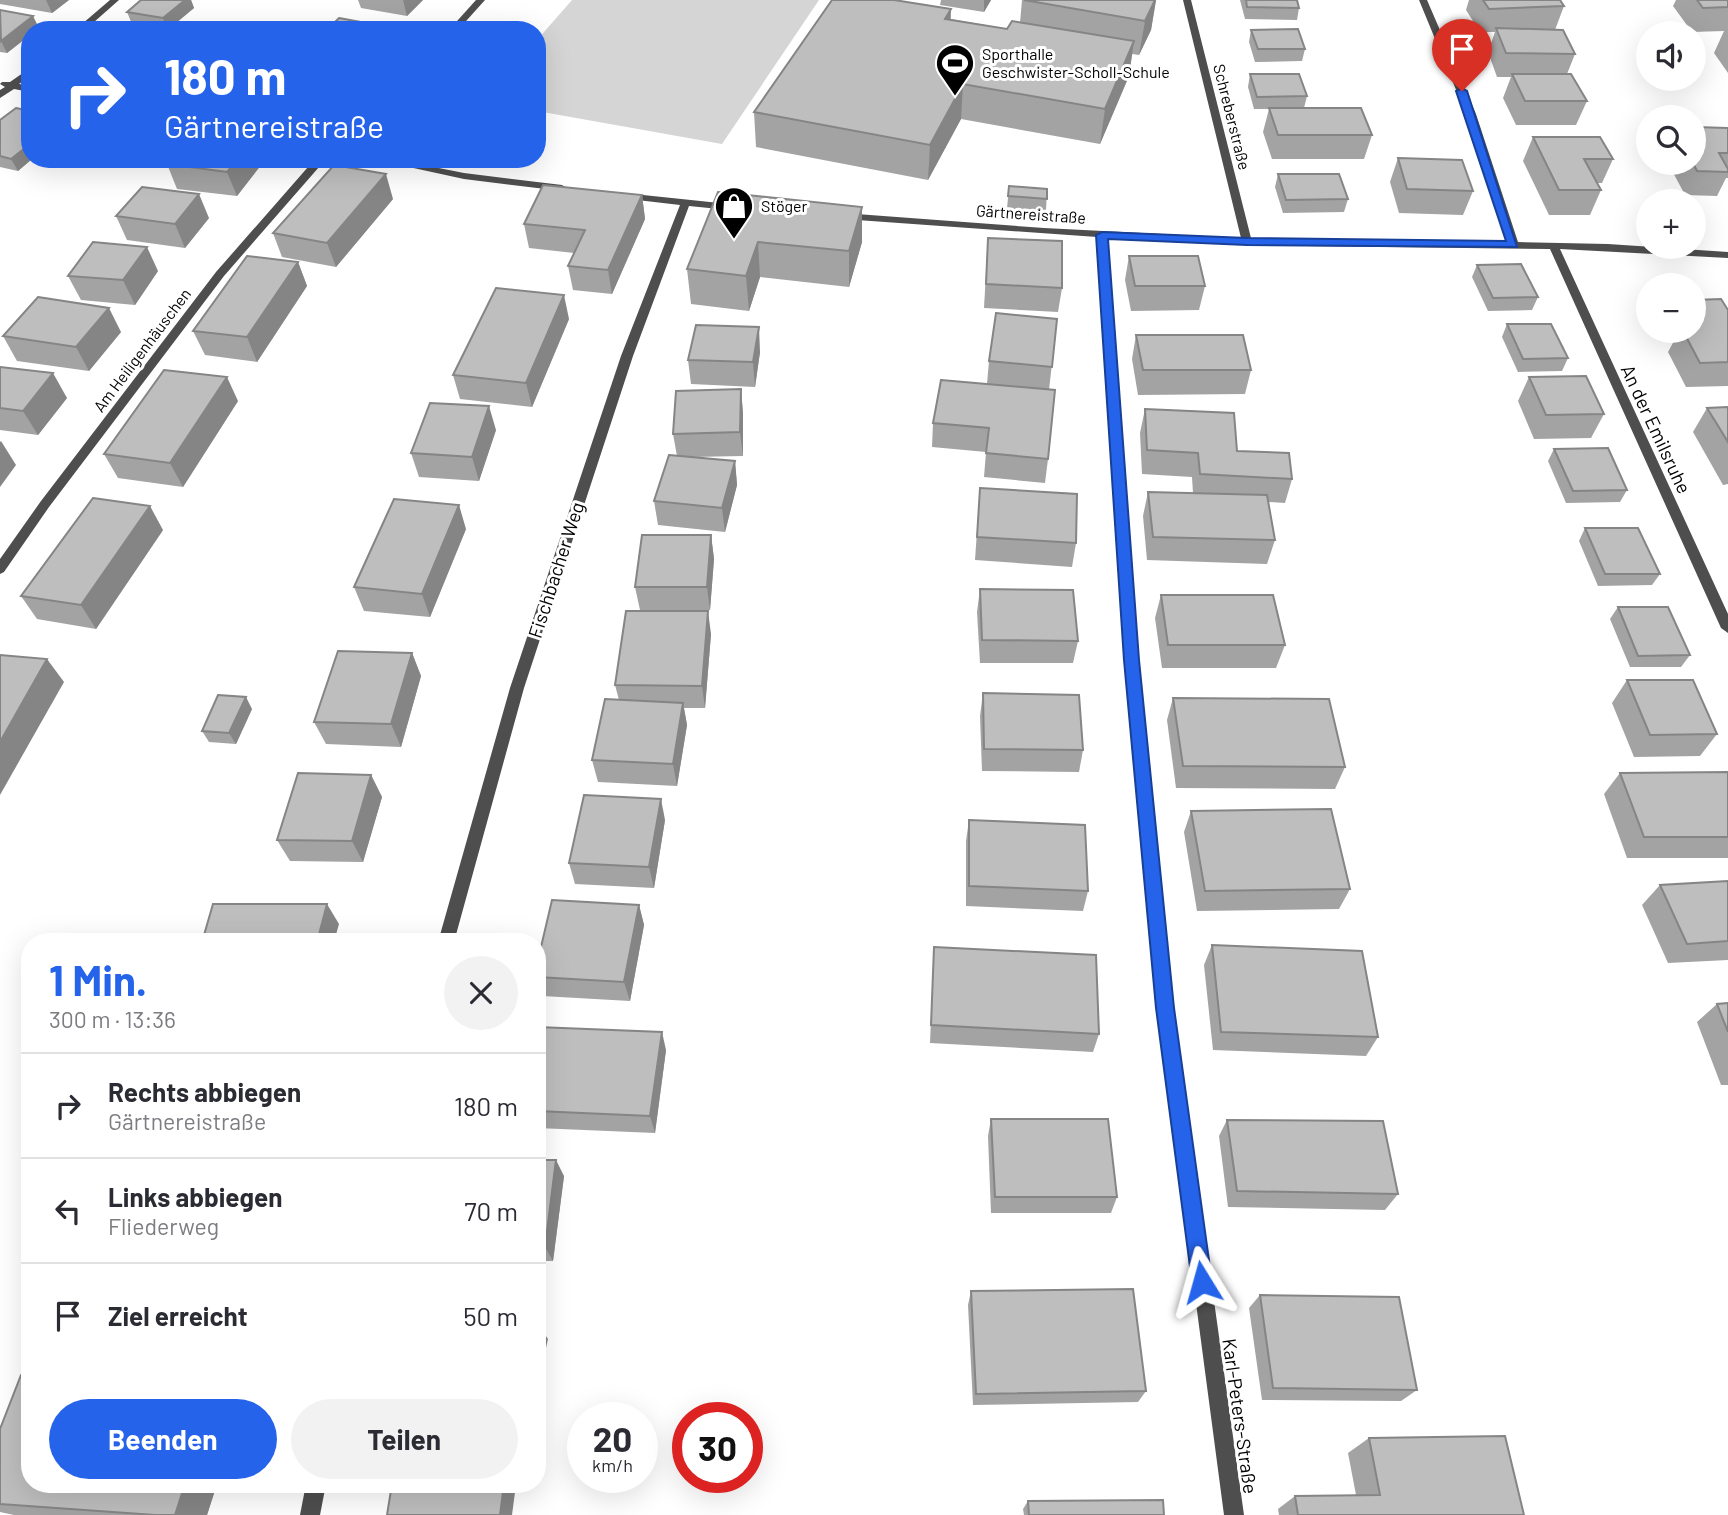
<!DOCTYPE html>
<html lang="de">
<meta charset="utf-8">
<style>
:root{--surface:#fff;--page:#f2f2f3;--text:#2b2b33;--muted:#7c7c81;--line:#e1e1e2;--accent:#2563eb}
body{margin:0;font-family:Barlow,sans-serif;background:var(--page);color:var(--text);height:100vh;display:flex;flex-direction:column;font-size:26px;white-space:nowrap}
*{box-sizing:border-box;margin:0}
p{font-size:23px;color:var(--muted)}
.icon{flex:none;width:38px;height:38px;fill:none;stroke:currentColor;stroke-width:2;stroke-linecap:round;stroke-linejoin:round}
.map{position:relative;flex:1;overflow:hidden}
.details{position:absolute;left:21px;top:933px;width:525px;height:560px;display:flex;flex-direction:column;background:var(--surface);border-radius:28px;box-shadow:0 7px 28px #0002}
.details>*{flex:none}
.banner{position:absolute;left:21px;top:21px;width:525px;height:147px;border-radius:28px;box-shadow:0 7px 28px #0002;background:#2563eb;color:#fff;overflow:hidden}
.tools{position:absolute;left:1636px;top:21px;display:grid;gap:14px}
.tools a{display:grid;place-items:center;width:70px;height:70px;border-radius:50%;background:var(--surface);box-shadow:0 7px 28px #0002;font-size:35px}
.speed{position:absolute;left:567px;top:1402px;display:flex;gap:14px;font-size:35px;font-weight:700;text-align:center}
.speed>*{display:grid;place-content:center;width:91px;height:91px;border-radius:50%;background:var(--surface);box-shadow:0 7px 28px #0002;line-height:1}
.speed small{font-size:18px;font-weight:400}
.speed .limit{border:10px solid #d22;background:#fff;color:#111}
.pin{position:absolute;display:grid;place-items:center;width:60px;height:60px;color:#fff;margin:-72px -30px;border-radius:50% 50% 50% 0;rotate:-45deg;box-shadow:0 0 7px #0007}
.pin .icon{rotate:45deg}
.me{position:absolute;width:77px;margin:-38px;rotate:352deg;stroke-linejoin:round;filter:drop-shadow(0 0 5px #0008)}
.turn{display:flex;align-items:center;gap:24px;height:147px;padding:0 28px;font-size:32px}
.turn .icon{width:91px;height:91px;stroke-width:2.5}
.turn b{display:block;font-size:49px;line-height:60px}
.round{display:grid;place-items:center;flex:none;width:74px;height:74px;border-radius:37px;background:var(--page)}
.headline{display:flex;align-items:center;justify-content:space-between;height:119px;padding:0 28px}
h1{font-size:42px;font-weight:700;line-height:52px;color:var(--accent)}
.button{display:flex;gap:14px;margin-top:auto;padding:14px 28px}
.button a{flex:1;height:80px;border-radius:42px;background:var(--accent);color:#fff;font-size:28px;font-weight:700;line-height:80px;text-align:center}
.button a+a{background:var(--page);color:var(--text)}
ul{padding:0;list-style:none}
li{display:flex;align-items:center;gap:21px;height:105px;padding:0 28px;border-top:2px solid var(--line)}
li div{flex:1}
li b{display:block;font-size:26px}
li em{font-style:normal}
.map>svg:first-child{display:block}
</style>
<div class="map">
<svg width="1728" height="1515" viewBox="0 0 1728 1515">
<rect width="100%" height="100%" fill="#fff"/>
<path fill="#d5d5d5" d="M572 0H819L722 144 537 111V40Z"/>
<g fill="none" stroke-linecap="round" stroke-linejoin="round">
<g fill="#4e4e4e" fill-rule="evenodd">
<path d="M110 0H119L85 30H75Z"/>
<path d="M476 0H485L458 30H449Z"/>
<path d="M1183 0H1191L1251 238 1507 242 1466 114 1419 0H1427L1476 114 1518 242 1608 244 1728 252V258L1560 249 1728 614V633L1721 628 1550 249 1306 246 1107 238 1138 660 1173 1008 1244 1515H1224L1157 1008 1124 660 1097 237 843 219 838 216 843 213 1044 228 1241 238Z"/>
<path d="M30 68V76L19 84 30 86V92L14 89 0 98V90L5 87 0 84 2 82H10Z"/>
<path d="M315 159H326L224 276 49 507 4 572 0 574V559L41 501 216 272Z"/>
<path d="M372 159H393L464 173 562 185 567 188 562 191 464 179Z"/>
<path d="M624 193 729 204 734 207 729 210 689 206 633 356 524 688 454 942H438L510 688 621 356 680 205 620 198 619 196Z"/>
<path d="M306 1484H326L320 1515H300Z"/>
</g>
</g>
<g fill="#a3a3a3">
<path d="M0 0H69L52 13 0 4Z"/>
<path d="M141 0H191L194 8 168 30H164L132 24 127 12Z"/>
<path d="M358 0H423L407 16 361 8Z"/>
<path d="M941 0H991L984 12 940 5Z"/>
<path d="M1022 0H1156L1151 30 1139 55 1132 54 1129 76 1100 144 961 119 928 180 756 147 754 112 951 19 1007 29 1020 23Z"/>
<path d="M1240 0H1297L1299 8 1297 20 1245 19Z"/>
<path d="M1469 0H1560L1564 6 1555 30 1575 54 1567 74 1587 101 1576 125H1516L1503 98 1511 77H1497L1488 52 1495 32H1480L1466 10Z"/>
<path d="M1676 0H1728V73L1714 53 1724 31 1692 32 1673 6Z"/>
<path d="M0 10 39 28 37 30H30V35L7 53 0 52Z"/>
<path d="M1251 30 1305 49 1302 61 1255 62 1249 42Z"/>
<path d="M1250 74 1307 96 1304 108 1372 135 1364 159H1272L1263 132 1269 109H1254L1248 87Z"/>
<path d="M0 120 30 159H32L18 171 0 167Z"/>
<path d="M1728 128V178H1726L1717 196 1685 195 1668 163H1694Z"/>
<path d="M1533 137 1613 159 1602 183H1597L1601 190 1590 215H1549L1523 161Z"/>
<path d="M1398 158 1473 191 1463 215 1399 213 1390 182Z"/>
<path d="M172 159H258L261 165 237 196 177 189 167 164Z"/>
<path d="M1278 174 1348 199 1344 212 1283 213 1275 187Z"/>
<path d="M1009 186 1047 189 1046 211 1007 209Z"/>
<path d="M718 192 862 242 849 287 760 277 749 311 691 304 687 269Z"/>
<path d="M642 195 645 219 612 294 573 290 568 266 574 253 529 248 524 224Z"/>
<path d="M393 199 336 267 282 257 273 233Z"/>
<path d="M116 216 209 218 185 248 127 240Z"/>
<path d="M988 238 1062 288 1058 312 984 308Z"/>
<path d="M1129 256 1205 286 1199 310 1131 311 1125 280Z"/>
<path d="M298 262 307 286 257 362 205 355 193 331Z"/>
<path d="M1477 265 1538 297 1532 310 1488 311 1472 277Z"/>
<path d="M158 271 135 305 81 300 68 276Z"/>
<path d="M1694 300 1728 310V386L1686 387 1668 352 1675 339 1671 331H1694Z"/>
<path d="M569 319 532 407 460 399 453 375Z"/>
<path d="M1057 319 1049 390 1048 459 1045 483 984 477 986 452 932 447 933 423 987 384 989 361Z"/>
<path d="M1507 324 1568 358 1562 371 1518 372 1502 337Z"/>
<path d="M121 332 89 371 17 361 3 336Z"/>
<path d="M1136 335 1251 370 1245 394 1138 395 1132 359Z"/>
<path d="M760 352 755 387 691 384 688 360Z"/>
<path d="M0 367 67 398 38 435 0 430Z"/>
<path d="M1529 377 1604 414 1591 438 1534 439 1518 401Z"/>
<path d="M741 389 743 414V456L692 457 735 461 737 485 725 532 658 525 654 501 677 456 673 434Z"/>
<path d="M238 401 183 487 118 478 104 454Z"/>
<path d="M1728 407V484L1723 485 1693 432 1707 408Z"/>
<path d="M1145 409 1237 451 1292 479 1285 503 1268 502 1275 540 1267 564 1147 560 1143 516 1148 492 1193 493 1192 477 1142 474 1140 433Z"/>
<path d="M496 430 479 481 419 477 411 453Z"/>
<path d="M1554 449 1627 490 1620 502 1566 503 1548 461Z"/>
<path d="M980 488 1076 543 1072 567 975 560Z"/>
<path d="M1585 528 1660 574 1652 585 1598 586 1579 541Z"/>
<path d="M466 529 430 617 364 611 354 587Z"/>
<path d="M163 530 96 629 37 619 21 596Z"/>
<path d="M711 535 714 559 710 610H640L635 587Z"/>
<path d="M980 589 1078 641 1073 663H980L977 612Z"/>
<path d="M1161 595 1285 645 1276 668H1162L1155 618Z"/>
<path d="M1618 607 1690 655 1681 667H1630L1610 619Z"/>
<path d="M711 634 705 708H684L687 725 677 786 598 782 592 760 619 700 615 685Z"/>
<path d="M412 653 421 676 401 747 326 744 314 722Z"/>
<path d="M1627 680 1717 734 1700 756 1634 757 1612 703Z"/>
<path d="M983 693 1083 750 1079 772 982 771 980 716Z"/>
<path d="M1173 698 1345 767 1335 789 1176 788 1167 720Z"/>
<path d="M252 709 236 744 209 742 202 731Z"/>
<path d="M1728 772V858H1627L1604 794 1620 773Z"/>
<path d="M371 775 382 797 363 862 290 861 277 840Z"/>
<path d="M1191 811 1350 889 1339 909 1197 911 1184 832Z"/>
<path d="M665 820 654 888 575 884 569 863Z"/>
<path d="M969 820 1088 891 1083 911 966 906V841Z"/>
<path d="M1728 881V960L1668 963 1642 905 1660 885Z"/>
<path d="M639 905 644 925 630 1001 542 996 537 984V977Z"/>
<path d="M1212 945 1378 1037 1366 1056 1213 1050 1204 965Z"/>
<path d="M934 947 1099 1034 1093 1052 930 1043Z"/>
<path d="M1728 1003V1085H1721L1697 1022 1717 1004Z"/>
<path d="M537 1027 666 1050 655 1133 537 1128Z"/>
<path d="M991 1119 1117 1197 1111 1213H991L988 1136Z"/>
<path d="M1227 1120 1398 1194 1385 1210 1228 1207 1219 1136Z"/>
<path d="M537 1160 564 1176 553 1261H537Z"/>
<path d="M971 1291 1146 1391 1138 1402 973 1405 968 1305Z"/>
<path d="M1260 1295 1417 1390 1401 1401 1262 1400 1249 1308Z"/>
<path d="M0 1429 30 1484H217L207 1515H14L0 1512Z"/>
<path d="M1369 1438 1524 1515H1279L1278 1509 1295 1496 1356 1495 1348 1453Z"/>
<path d="M1028 1501 1164 1515H1024L1023 1509Z"/>
</g>
<g fill="#858585">
<path d="M46 0H69L52 13Z"/>
<path d="M185 0H191L194 8 167 30 163 18Z"/>
<path d="M403 0H423L407 16Z"/>
<path d="M984 0H991L984 12Z"/>
<path d="M1155 0H1156L1151 30 1139 55 1145 21Z"/>
<path d="M951 9 950 44 945 19Z"/>
<path d="M33 16 39 28 37 30H30V35L7 53 1 41Z"/>
<path d="M1134 41 1129 76 1100 144 1105 109Z"/>
<path d="M963 84 961 119 928 180 930 145Z"/>
<path d="M30 144V159H32L18 171 11 159Z"/>
<path d="M237 159H258L261 165 237 196 227 172Z"/>
<path d="M386 174 393 199 336 267 327 243Z"/>
<path d="M199 194 209 218 185 248 175 224Z"/>
<path d="M642 195 645 219 612 294 608 270Z"/>
<path d="M862 207V242L849 287V251Z"/>
<path d="M758 242 760 277 749 311 746 276Z"/>
<path d="M147 247 158 271 135 305 123 280Z"/>
<path d="M298 262 307 286 257 362 247 337Z"/>
<path d="M564 295 569 319 532 407 526 383Z"/>
<path d="M109 308 121 332 89 371 76 347Z"/>
<path d="M759 327 760 352 755 387 753 362Z"/>
<path d="M53 373 67 398 38 435 23 411Z"/>
<path d="M227 377 238 401 183 487 170 463Z"/>
<path d="M741 389 743 414V456L740 432Z"/>
<path d="M489 406 496 430 479 481 472 457Z"/>
<path d="M1 441 16 465 0 487V442Z"/>
<path d="M735 461 737 485 725 532 722 508Z"/>
<path d="M459 505 466 529 430 617 422 594Z"/>
<path d="M150 506 163 530 96 629 81 605Z"/>
<path d="M711 535 714 559 710 610 707 587Z"/>
<path d="M708 611 711 634 705 708 702 686Z"/>
<path d="M412 653 421 676 401 747 391 724Z"/>
<path d="M47 659 64 682 0 795V742Z"/>
<path d="M246 697 252 709 236 744 229 733Z"/>
<path d="M683 703 687 725 677 786 673 764Z"/>
<path d="M371 775 382 797 363 862 352 841Z"/>
<path d="M661 799 665 820 654 888 649 867Z"/>
<path d="M327 904 339 924 334 942H317Z"/>
<path d="M639 905 644 925 630 1001 624 982Z"/>
<path d="M662 1032 666 1050 655 1133 650 1116Z"/>
<path d="M556 1160 564 1176 553 1261 545 1247Z"/>
<path d="M539 1326 548 1339 537 1388V1333Z"/>
<path d="M185 1484H217L207 1515H175Z"/>
<path d="M504 1484 515 1492 512 1515H500Z"/>
</g>
<g fill="#bebebe" stroke="#858585" stroke-width="2">
<path d="M141 0H185L163 18 127 12Z"/>
<path d="M832 0H894L951 9 945 19 1007 29 1012 21 1134 41 1105 109 963 84 930 145 754 112Z"/>
<path d="M1024 0H1155L1145 21Z"/>
<path d="M1246 0H1297L1299 8 1247 7Z"/>
<path d="M1483 0H1560L1564 6 1489 9Z"/>
<path d="M1697 0H1728V7L1703 8Z"/>
<path d="M0 10 33 16 1 41Z"/>
<path d="M339 18 382 26 378 30H327Z"/>
<path d="M1496 28 1563 30 1575 54 1506 53Z"/>
<path d="M1298 29 1305 49H1258L1251 30Z"/>
<path d="M1250 74H1299L1307 96 1257 97Z"/>
<path d="M1512 74H1571L1587 101H1525Z"/>
<path d="M16 108 30 111V144L11 159 0 156V120Z"/>
<path d="M1269 108H1361L1372 135H1278Z"/>
<path d="M1694 127 1728 128V153H1719L1728 169V172L1697 171 1693 163H1694Z"/>
<path d="M1533 137H1600L1613 159H1584L1601 190H1559Z"/>
<path d="M1398 158 1462 160 1473 191 1407 189Z"/>
<path d="M172 159H237L227 172 167 164Z"/>
<path d="M334 165 386 174 327 243 273 233Z"/>
<path d="M1278 174H1339L1348 199 1286 200Z"/>
<path d="M543 185 642 195 608 270 568 266 585 230 524 224Z"/>
<path d="M1009 186 1047 189V199L1008 196Z"/>
<path d="M142 187 199 194 175 224 116 216Z"/>
<path d="M718 192 862 207 849 251 758 242 746 276 687 269Z"/>
<path d="M988 238 1062 241V288L986 284Z"/>
<path d="M93 242 147 247 123 280 68 276Z"/>
<path d="M247 256 298 262 247 337 193 331Z"/>
<path d="M1129 256H1198L1205 286H1135Z"/>
<path d="M1521 264 1538 297 1493 298 1477 265Z"/>
<path d="M496 288 564 295 526 383 453 375Z"/>
<path d="M38 297 109 308 76 347 3 336Z"/>
<path d="M1721 299 1728 310V362L1700 363 1683 331H1694V328H1697L1694 323V300Z"/>
<path d="M996 313 1057 319 1052 367 989 361Z"/>
<path d="M1507 324H1551L1568 358 1523 359Z"/>
<path d="M696 325 759 327 753 362 688 360Z"/>
<path d="M1136 335H1243L1251 370H1143Z"/>
<path d="M0 367 53 373 23 411 0 408Z"/>
<path d="M164 370 227 377 170 463 104 454Z"/>
<path d="M1586 376 1604 414 1546 415 1529 377Z"/>
<path d="M941 380 1055 390 1048 459 986 453 989 428 933 423Z"/>
<path d="M741 389 740 432 673 434 676 391Z"/>
<path d="M430 403 489 406 472 457 411 453Z"/>
<path d="M1728 407V442L1707 408Z"/>
<path d="M1145 409 1234 413 1237 451 1289 453 1292 479 1200 474 1198 453 1147 450Z"/>
<path d="M1608 448 1627 490 1573 491 1554 449Z"/>
<path d="M669 455 735 461 722 508 654 501Z"/>
<path d="M980 488 1077 494 1076 543 977 537Z"/>
<path d="M1148 492 1267 495 1275 540 1153 537Z"/>
<path d="M93 498 150 506 81 605 21 596Z"/>
<path d="M394 499 459 505 422 594 354 587Z"/>
<path d="M1585 528H1638L1660 574H1605Z"/>
<path d="M642 535H711L707 587H635Z"/>
<path d="M980 589 1073 590 1078 641 982 640Z"/>
<path d="M1161 595H1273L1285 645H1168Z"/>
<path d="M1618 607H1668L1690 655 1638 656Z"/>
<path d="M626 611H708L702 686 615 685Z"/>
<path d="M338 651 412 653 391 724 314 722Z"/>
<path d="M0 655 47 659 0 742Z"/>
<path d="M1627 680H1693L1717 734 1650 735Z"/>
<path d="M983 693 1079 695 1083 750 984 749Z"/>
<path d="M218 695 246 697 229 733 202 731Z"/>
<path d="M1173 698 1329 699 1345 767 1183 766Z"/>
<path d="M605 699 683 703 673 764 592 760Z"/>
<path d="M1728 772V837H1644L1620 773Z"/>
<path d="M298 773 371 775 352 841 277 840Z"/>
<path d="M584 795 661 799 649 867 569 863Z"/>
<path d="M1331 809 1350 889 1205 891 1191 811Z"/>
<path d="M969 820 1085 825 1088 891 969 886Z"/>
<path d="M1728 881V941L1687 944 1660 885Z"/>
<path d="M552 900 639 905 624 982 537 977V964Z"/>
<path d="M213 904H327L317 942H202Z"/>
<path d="M1212 945 1362 951 1378 1037 1221 1032Z"/>
<path d="M934 947 1096 955 1099 1034 931 1025Z"/>
<path d="M1728 1003V1032L1717 1004Z"/>
<path d="M537 1027 662 1032 650 1116 537 1111Z"/>
<path d="M991 1119H1108L1117 1197H995Z"/>
<path d="M1227 1120 1383 1121 1398 1194 1237 1191Z"/>
<path d="M537 1160H556L545 1247H537Z"/>
<path d="M1133 1289 1146 1391 976 1394 971 1291Z"/>
<path d="M1260 1295 1399 1297 1417 1390 1273 1388Z"/>
<path d="M21 1375 30 1376V1484H185L175 1515H155L0 1504V1429Z"/>
<path d="M1505 1436 1524 1515H1298L1295 1496 1380 1495 1369 1438Z"/>
<path d="M392 1484H504L500 1515H387Z"/>
<path d="M1163 1500 1164 1515H1029L1028 1501Z"/>
</g>
<path fill="#2563eb" stroke="#184099" stroke-width="2" d="M1462 88 1467 91 1517 247 1247 245 1108 239 1139 660 1174 1008 1212 1282 1210 1289 1202 1292 1195 1289 1192 1282 1156 1008 1124 660 1096 235 1102 232 1247 238 1506 241 1456 91Z"/>
<defs>
<g id="stadium-pin" transform="scale(2.0125)"><path d="M0 17L-7.5 6A9.5 9.5 0 1 1 7.5 6Z" fill="#000" stroke="#fff"/><path d="M0-5a6.5 5 0 1 0 0 10a6.5 5 0 1 0 0-10ZM-3.5-1.8h7v3.6h-7Z" fill="#fff"/></g>
<g id="shop-pin" transform="scale(2.0125)"><path d="M0 17L-7.5 6A9.5 9.5 0 1 1 7.5 6Z" fill="#000" stroke="#fff"/><path d="M-5-2.5h2.3a2.7 3.5 0 0 1 5.4 0H5L5.5 6h-11ZM-1.5-2.5h3a1.5 2.3 0 0 0-3 0Z" fill="#fff"/></g>
</defs>
<g fill-rule="evenodd">
<use href="#stadium-pin" x="955" y="63"/>
<use href="#shop-pin" x="734" y="206"/>
</g>
<g text-anchor="middle" stroke-width="6" stroke-linejoin="round" paint-order="stroke">
<g font-size="16" fill="#000" stroke="#fff" text-anchor="start">
<text x="982" y="60">Sporthalle<tspan x="982" dy="18">Geschwister-Scholl-Schule</tspan></text>
<text x="761" y="212">Stöger</text>
</g>
<g font-size="16" fill="#000" stroke="#fff">
<text transform="translate(1232 117) rotate(76)" y="6">Schreberstraße</text>
<text transform="translate(1031 214) rotate(4)" y="6">Gärtnereistraße</text>
<text transform="translate(142 350) rotate(-53)" y="6">Am Heiligenhäuschen</text>
</g>
<g font-size="19" fill="#000" stroke="#fff">
<text transform="translate(1656 429) rotate(65)" y="7">An der Emilsruhe</text>
<text transform="translate(556 570) rotate(-72)" y="7">Fischbacher Weg</text>
<text transform="translate(1240 1416) rotate(82)" y="7">Karl-Peters-Straße</text>
</g>
</g>
</svg>
<div class="tools">
<a><svg class="icon" aria-label="sound" viewBox="0 0 24 24"><path d="M4 9h4l5-4v14l-5-4H4zM17 9q2 3 0 6"/></svg></a>
<a><svg class="icon" aria-label="search" viewBox="0 0 24 24"><circle cx="10" cy="10" r="6"/><path d="M15 15l6 6"/></svg></a>
<a>+</a>
<a>−</a>
</div>
<div class="speed"><div>20<small>km/h</small></div><div class="limit">30</div></div>
<div class="pin" style="left:1462px;top:91px;background:#d93025"><svg class="icon" aria-label="arrive" viewBox="0 0 24 24"><path d="M6 21V4h12l-3 4 3 4H6"/></svg></div>
<svg class="me" style="left:1202px;top:1282px" viewBox="-20 -20 40 40"><path d="M0-17L14 15 0 8-14 15z" fill="#2563eb" stroke="#fff" stroke-width="4"/></svg>
<div class="banner">
<div class="turn"><svg class="icon" aria-label="right" viewBox="0 0 24 24"><path d="M7 20v-9h11M14 6l5 5-5 5"/></svg><div><b>180 m</b>Gärtnereistraße</div></div>
</div>
<section class="details">
<div class="headline"><div><h1>1 Min.</h1><p>300 m · 13:36</p></div><a class="round"><svg class="icon" aria-label="close" viewBox="0 0 24 24"><path d="M6 6l12 12M18 6L6 18"/></svg></a></div>
<ul>
<li><svg class="icon" aria-label="right" viewBox="0 0 24 24"><path d="M7 20v-9h11M14 6l5 5-5 5"/></svg><div><b>Rechts abbiegen</b><p>Gärtnereistraße</p></div><em>180 m</em></li>
<li><svg class="icon" aria-label="left" viewBox="0 0 24 24"><path d="M17 20v-9H6M10 6l-5 5 5 5"/></svg><div><b>Links abbiegen</b><p>Fliederweg</p></div><em>70 m</em></li>
<li><svg class="icon" aria-label="arrive" viewBox="0 0 24 24"><path d="M6 21V4h12l-3 4 3 4H6"/></svg><div><b>Ziel erreicht</b></div><em>50 m</em></li>
</ul>
<div class="button"><a>Beenden</a><a>Teilen</a></div>
</section>
</div>
